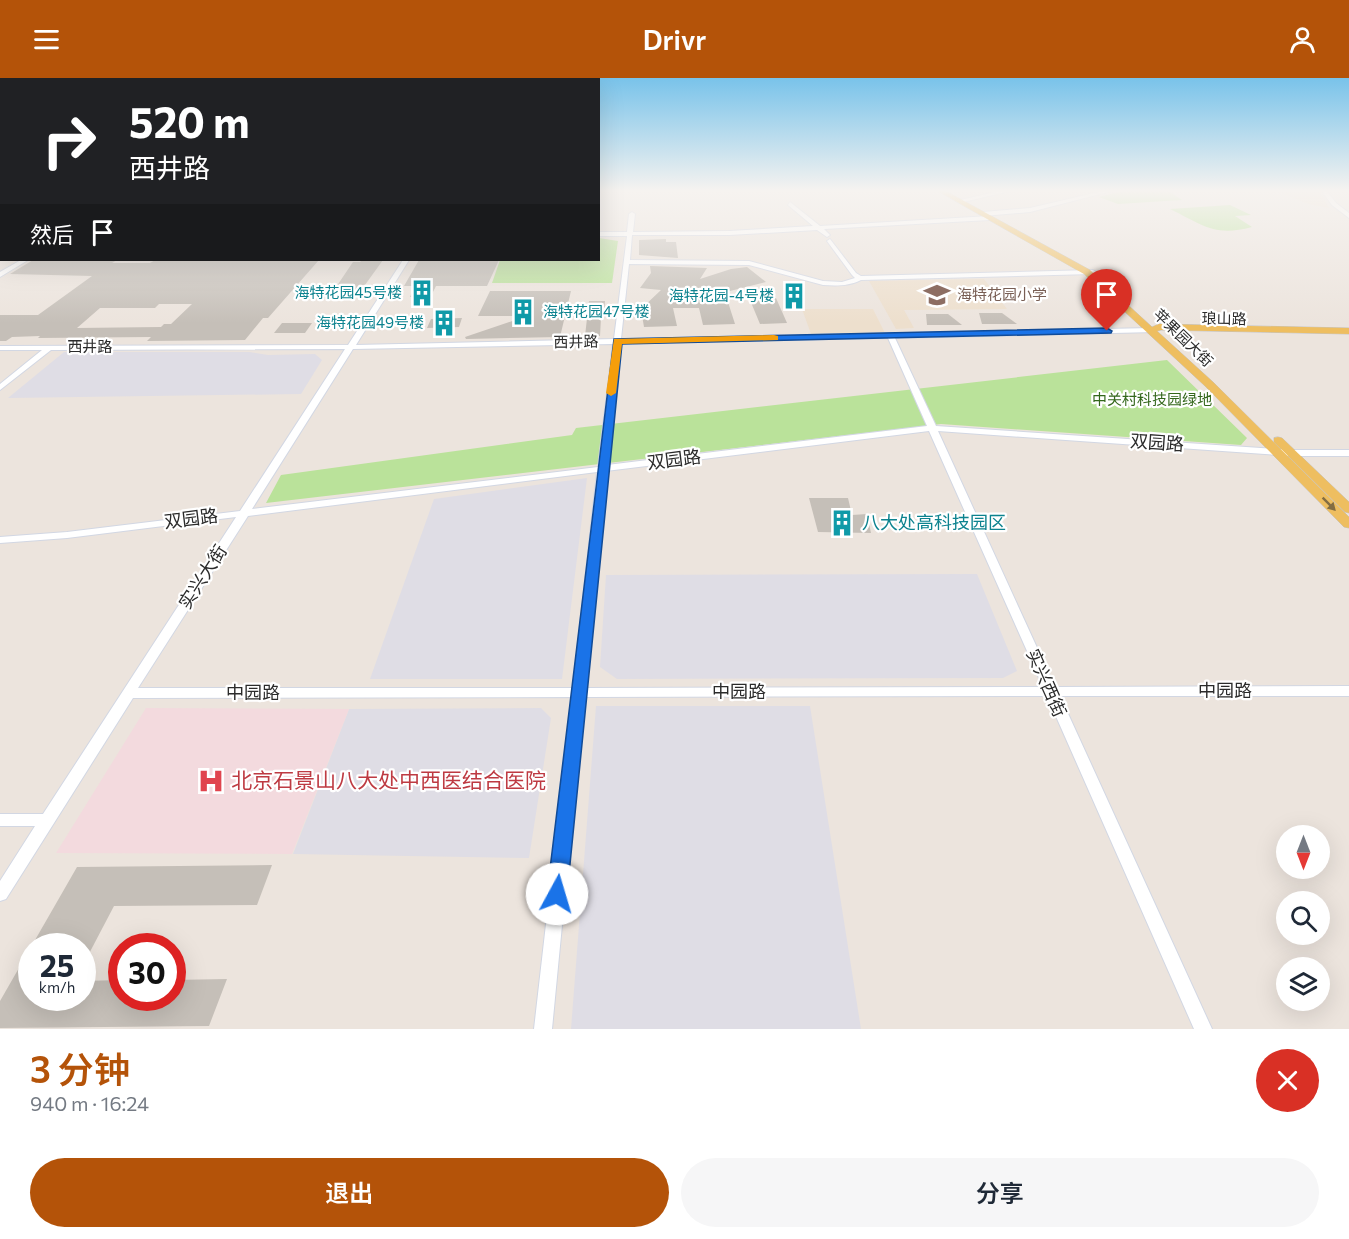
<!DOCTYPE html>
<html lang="zh">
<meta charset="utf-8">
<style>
:root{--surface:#fff;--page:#f6f6f7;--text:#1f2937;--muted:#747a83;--accent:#b45309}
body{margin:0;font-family:Commissioner,"Noto Sans SC",sans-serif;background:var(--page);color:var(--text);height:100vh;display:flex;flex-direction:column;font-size:22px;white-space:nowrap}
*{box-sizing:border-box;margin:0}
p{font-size:20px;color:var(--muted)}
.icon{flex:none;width:33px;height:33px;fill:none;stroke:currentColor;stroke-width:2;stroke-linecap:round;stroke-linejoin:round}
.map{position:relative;height:951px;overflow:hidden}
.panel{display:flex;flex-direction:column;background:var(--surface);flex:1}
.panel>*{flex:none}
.top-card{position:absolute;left:0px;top:0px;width:600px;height:183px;box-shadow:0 6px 24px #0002;background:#202124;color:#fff;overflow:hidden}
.needle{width:39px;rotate:180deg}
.tools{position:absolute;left:1276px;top:747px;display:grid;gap:12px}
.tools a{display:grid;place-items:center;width:54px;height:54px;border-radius:50%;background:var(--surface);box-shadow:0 6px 24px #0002;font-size:30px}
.speed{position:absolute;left:18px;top:855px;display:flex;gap:12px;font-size:30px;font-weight:700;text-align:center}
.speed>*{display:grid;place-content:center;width:78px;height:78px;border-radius:50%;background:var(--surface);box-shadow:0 6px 24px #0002;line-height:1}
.speed small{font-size:15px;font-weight:400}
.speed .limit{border:9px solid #d22;background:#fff;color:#111}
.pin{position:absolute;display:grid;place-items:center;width:51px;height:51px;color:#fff;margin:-62px -26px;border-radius:50% 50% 50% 0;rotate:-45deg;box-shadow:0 0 6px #0007}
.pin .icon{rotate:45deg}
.me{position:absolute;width:66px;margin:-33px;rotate:6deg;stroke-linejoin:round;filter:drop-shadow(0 0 4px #0008)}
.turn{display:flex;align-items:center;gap:21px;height:126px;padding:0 30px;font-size:27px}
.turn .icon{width:78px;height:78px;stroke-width:2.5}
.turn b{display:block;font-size:42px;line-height:51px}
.then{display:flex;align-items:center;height:57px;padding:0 30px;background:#0003;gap:12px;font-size:22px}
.round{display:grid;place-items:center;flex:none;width:63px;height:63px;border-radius:32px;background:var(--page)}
.overview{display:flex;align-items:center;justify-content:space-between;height:102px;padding:0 30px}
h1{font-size:36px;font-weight:600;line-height:45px;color:var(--accent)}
.cta{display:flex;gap:12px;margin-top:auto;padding:12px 30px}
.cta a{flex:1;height:69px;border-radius:36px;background:var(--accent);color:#fff;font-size:24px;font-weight:600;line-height:69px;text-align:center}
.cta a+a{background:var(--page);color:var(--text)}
header{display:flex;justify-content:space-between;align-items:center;height:78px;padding:0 30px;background:var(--accent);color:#fff;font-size:27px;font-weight:600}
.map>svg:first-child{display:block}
</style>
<header><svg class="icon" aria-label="menu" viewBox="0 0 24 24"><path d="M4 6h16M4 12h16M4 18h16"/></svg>Drivr<svg class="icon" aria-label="person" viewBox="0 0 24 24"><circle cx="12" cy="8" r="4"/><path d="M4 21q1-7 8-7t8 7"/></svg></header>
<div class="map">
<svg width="1349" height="951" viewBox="0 0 1349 951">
<rect width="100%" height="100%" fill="#ece4dd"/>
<g fill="#dfdde5">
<path d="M64 274H249L268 277 315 276 322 282 301 316 8 320Z"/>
<path d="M587 400 562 601H370L434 421Z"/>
<path d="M977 496 1017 593 1003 600 617 601 600 589 606 497Z"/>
<path d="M596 628H810L861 951H571Z"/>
<path d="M541 630 551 640 529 780 293 776 349 631Z"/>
</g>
<g fill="#eddfcd">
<path d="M1274 112H1319L1329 130 1308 126Z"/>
<path d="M984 201 1007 231 904 232 914 250 896 251 869 203Z"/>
<path d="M802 231H873L885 255 811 256Z"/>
</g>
<path fill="#f3dade" d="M146 630 349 631 292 776 56 775Z"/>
<g fill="#bae29a">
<path d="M1127 112H1167L1182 122 1118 126 1099 119Z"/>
<path d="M1230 127 1251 137 1235 138 1252 149C1214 159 1203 147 1170 131Z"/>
<path d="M599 160 618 163 612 205H492L500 182H598Z"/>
<path d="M1167 282 1247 360 1241 367 941 346 266 425 281 397 572 357 576 350Z"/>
</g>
<g fill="#c5bfb8" fill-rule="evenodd">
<path d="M666 161V164H676L678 180 639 177V162Z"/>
<path d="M33 182H117L112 185H150L155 182H319L268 240H263L245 262 147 263 151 259 38 260 40 258 12 259 6 263H0V237H38L92 198 10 196ZM159 226H192L171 246H164L161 249 77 250 100 230H155Z"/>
<path d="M362 182H383L357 218H330L353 184H360Z"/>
<path d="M419 182H499L487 208H436L431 218 410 219 415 208H404Z"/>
<path d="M650 188 707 190 700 201 731 191 747 189 766 204 702 220 727 221 735 246 703 247 699 230H673L677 248 644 249 641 231 661 212 640 210 651 195Z"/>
<path d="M490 213H571L560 259 466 261 465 259 527 238H478Z"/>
<path d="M776 220 787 245 760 246 750 222Z"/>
<path d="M589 223H605L604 239H601L600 258H585Z"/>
<path d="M979 235H1002L1017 246H982Z"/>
<path d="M926 236H948L962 247H927Z"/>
<path d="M462 240 459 249 427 250 431 241Z"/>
<path d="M282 245H312L305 255H274Z"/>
<path d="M809 420H848L852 437 867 436 871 455 818 454Z"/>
<path d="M272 787 257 827 114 828 82 889V868H32V920H82V903L122 902V920H172V902L227 901 209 948 0 950V923L77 789Z"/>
</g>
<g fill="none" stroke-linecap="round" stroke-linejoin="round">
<g stroke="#d2d7e3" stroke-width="2">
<g id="minor">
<path d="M1004 112H1014L959 125 956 123Z"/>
<path d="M1107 112H1116L1030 134 983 138 980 136 983 134 1030 130Z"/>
<path d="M1321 112H1326L1336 125 1349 135V140L1332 127Z"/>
<path d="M790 124 820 148 990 138 993 140 990 142 824 151 830 157 827 159 817 152 729 157H632L630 182 749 183 823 203 842 204 855 200 852 197 827 163 830 161 856 195 861 198 1093 192 1096 194 1093 196 861 202C849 208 837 208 823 207L749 187 629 186 621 261 1153 250H1156V254L895 260 936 348 1292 372H1349V378H1292L938 353 1055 609 1349 608V618H1060L1212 951H1194L1047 618 584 619 552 951H534L572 619 133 620 6 821 0 823V803L35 748H0V736H43L236 439 67 460 0 465V459L67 454 240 433 345 271 51 272 0 312V306L42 272H0V268L348 267 403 182H409L356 267 614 261 627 158H598V154H627L629 136 632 134 635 136 633 154 729 153 813 148 788 127ZM888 260 927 348 607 387 620 265ZM613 266 598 389 252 431 353 271ZM929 353 1043 609 585 610 606 393ZM597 394 573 610H138L248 438Z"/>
<path d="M21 182H28L0 199V194Z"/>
</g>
</g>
<g stroke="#c4c4c4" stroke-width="1">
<g id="major">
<path d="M936 112H944L1090 192 1152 249 1159 246 1349 250V256L1161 252 1157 253 1213 304 1349 439V450L1344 449 1205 308 1084 196Z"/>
<rect x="0" y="113" width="2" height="4"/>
<path d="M1278 359 1282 360 1349 424V435L1345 434 1274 364V360Z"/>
</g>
</g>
<use href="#minor" fill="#fff" fill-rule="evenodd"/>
<use href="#major" fill="#eebe60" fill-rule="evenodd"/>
</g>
<defs><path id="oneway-solid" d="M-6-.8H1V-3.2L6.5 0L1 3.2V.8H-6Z" transform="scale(1.5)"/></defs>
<use fill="#836d43" href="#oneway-solid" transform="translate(1329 426) rotate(45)"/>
<linearGradient id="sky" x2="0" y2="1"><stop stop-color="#79c3ea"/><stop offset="0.46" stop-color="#f6f3f0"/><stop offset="1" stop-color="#f6f3f0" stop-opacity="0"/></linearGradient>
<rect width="1349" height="245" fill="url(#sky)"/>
<path fill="#1a73e8" stroke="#114b97" stroke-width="1.5" d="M1107 250 1112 253 1111 255 622 266 567 816 564 823 557 825 550 823 547 816 614 261Z"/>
<path fill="#f59e0b" d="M774 257 778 258V262L622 266 616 315 611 318 606 315 614 261Z"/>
<defs>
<g id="building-bare" transform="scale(2.07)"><path d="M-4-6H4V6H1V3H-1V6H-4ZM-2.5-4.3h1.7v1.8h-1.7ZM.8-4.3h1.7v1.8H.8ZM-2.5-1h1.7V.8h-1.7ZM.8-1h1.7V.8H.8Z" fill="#0f9aa8" stroke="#fff" stroke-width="2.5" paint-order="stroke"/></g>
<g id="school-bare" transform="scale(2.07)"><path d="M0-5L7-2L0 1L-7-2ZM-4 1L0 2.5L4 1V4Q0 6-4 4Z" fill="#8d6e63" stroke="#fff" stroke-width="2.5" paint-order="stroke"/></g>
<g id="hospital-bare" transform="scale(2.07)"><path d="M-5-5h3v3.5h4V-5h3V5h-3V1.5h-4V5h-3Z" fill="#e0444e" stroke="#fff" stroke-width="2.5" paint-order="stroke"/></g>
</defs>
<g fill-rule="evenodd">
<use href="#building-bare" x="422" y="215"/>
<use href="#school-bare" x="937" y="217"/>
<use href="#building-bare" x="794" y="218"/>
<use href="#building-bare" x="523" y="234"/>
<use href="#building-bare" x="444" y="245"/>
<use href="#building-bare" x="842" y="445"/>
<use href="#hospital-bare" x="211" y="703"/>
</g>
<g text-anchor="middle" stroke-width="4.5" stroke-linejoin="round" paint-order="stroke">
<g font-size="15" fill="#0d838f" stroke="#fff" text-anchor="end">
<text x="402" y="220">海特花园45号楼</text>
<text x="774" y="223">海特花园-4号楼</text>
<text x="543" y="239" text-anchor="start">海特花园47号楼</text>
<text x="424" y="250">海特花园49号楼</text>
</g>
<g font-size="15" fill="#785e54" stroke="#fff" text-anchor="start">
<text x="957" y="222">海特花园小学</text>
</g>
<g font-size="15" fill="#2b2b2b" stroke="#fff">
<text transform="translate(1224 241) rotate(1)" y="5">琅山路</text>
<text transform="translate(1183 260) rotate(44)" y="5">苹果园大街</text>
<text transform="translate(576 264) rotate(-1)" y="5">西井路</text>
<text x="90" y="274">西井路</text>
</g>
<g font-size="15" fill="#33671b" stroke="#fff">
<text x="1152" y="327">中关村科技园绿地</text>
</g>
<g font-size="18" fill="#2b2b2b" stroke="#fff">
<text transform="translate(1157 365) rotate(4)" y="6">双园路</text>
<text transform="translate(674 382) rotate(-7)" y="6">双园路</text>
<text transform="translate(191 441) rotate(-7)" y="6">双园路</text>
<text transform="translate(203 499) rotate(-57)" y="6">实兴大街</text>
<text transform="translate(1046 605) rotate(66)" y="6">实兴西街</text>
<text x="1225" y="619">中园路</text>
<text x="739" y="620">中园路</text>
<text x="253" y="621">中园路</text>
</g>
<g font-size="18" fill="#0d838f" stroke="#fff" text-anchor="start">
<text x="862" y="451">八大处高科技园区</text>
</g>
<g font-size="21" fill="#be3a42" stroke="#fff" text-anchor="start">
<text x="231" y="710">北京石景山八大处中西医结合医院</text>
</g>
</g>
</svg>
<div class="tools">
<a><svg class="needle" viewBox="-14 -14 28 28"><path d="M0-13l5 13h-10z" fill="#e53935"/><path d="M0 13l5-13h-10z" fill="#747a83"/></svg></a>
<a><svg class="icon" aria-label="search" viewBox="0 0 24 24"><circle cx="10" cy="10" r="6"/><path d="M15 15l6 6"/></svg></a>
<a><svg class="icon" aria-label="layers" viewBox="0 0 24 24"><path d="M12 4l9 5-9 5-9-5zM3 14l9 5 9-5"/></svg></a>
</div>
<div class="speed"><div>25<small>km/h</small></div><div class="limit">30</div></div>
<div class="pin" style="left:1107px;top:253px;background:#d93025"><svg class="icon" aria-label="arrive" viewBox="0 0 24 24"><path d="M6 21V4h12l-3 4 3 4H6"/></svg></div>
<svg class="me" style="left:557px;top:816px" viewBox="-20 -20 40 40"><circle r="19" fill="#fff"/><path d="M0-13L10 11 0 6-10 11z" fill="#1a73e8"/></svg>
<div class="top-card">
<div class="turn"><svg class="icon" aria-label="right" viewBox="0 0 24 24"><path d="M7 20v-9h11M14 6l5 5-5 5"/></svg><div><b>520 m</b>西井路</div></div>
<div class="then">然后<svg class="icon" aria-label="arrive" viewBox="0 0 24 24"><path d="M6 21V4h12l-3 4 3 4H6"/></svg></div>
</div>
</div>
<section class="panel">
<div class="overview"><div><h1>3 分钟</h1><p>940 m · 16:24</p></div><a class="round" style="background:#d93025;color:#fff"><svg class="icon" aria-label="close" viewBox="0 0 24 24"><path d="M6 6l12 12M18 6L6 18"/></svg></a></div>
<div class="cta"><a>退出</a><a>分享</a></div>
</section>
